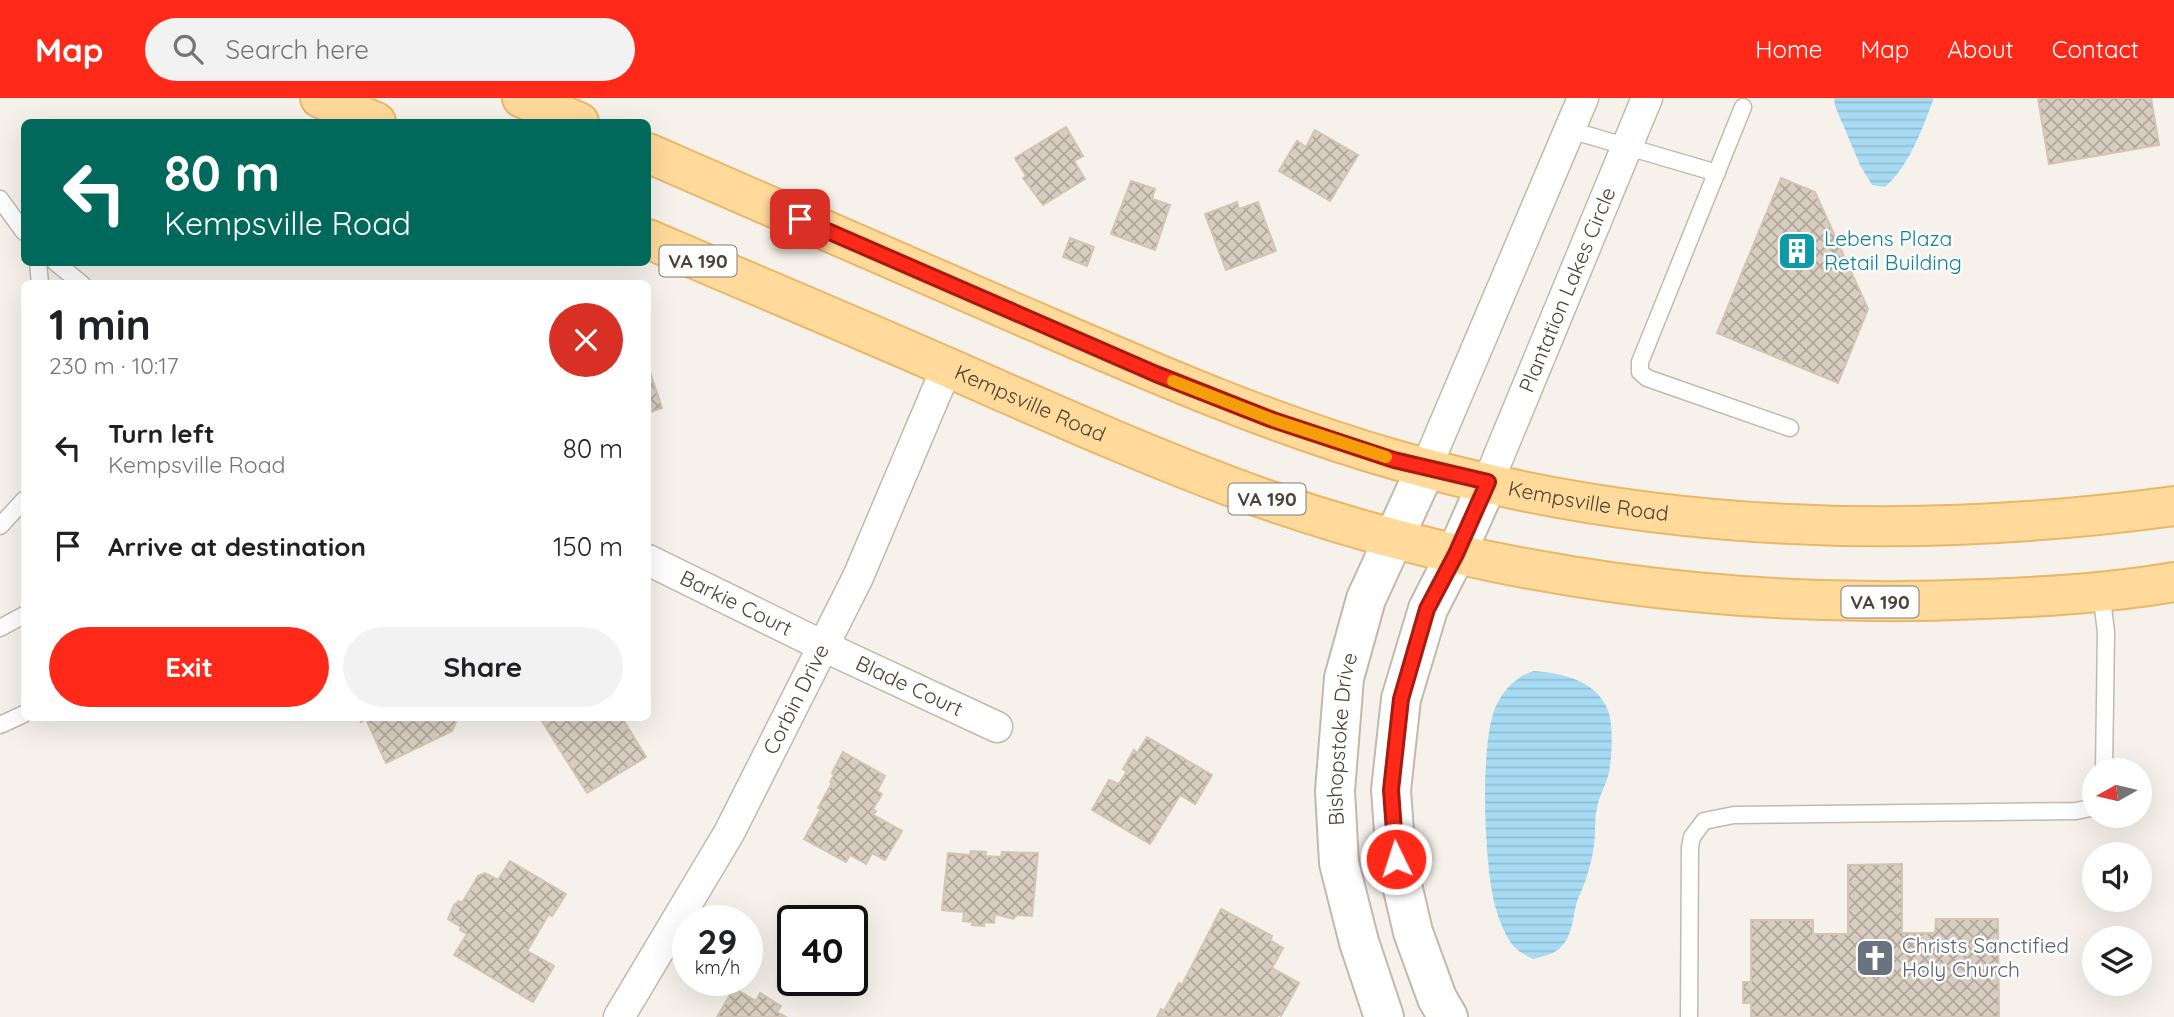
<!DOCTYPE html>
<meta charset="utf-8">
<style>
:root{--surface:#fff;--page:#f2f2f2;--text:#202124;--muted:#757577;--accent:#ff2919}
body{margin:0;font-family:Quicksand,sans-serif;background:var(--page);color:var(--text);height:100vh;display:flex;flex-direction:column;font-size:26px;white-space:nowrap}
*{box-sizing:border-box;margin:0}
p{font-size:23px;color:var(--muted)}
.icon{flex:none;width:38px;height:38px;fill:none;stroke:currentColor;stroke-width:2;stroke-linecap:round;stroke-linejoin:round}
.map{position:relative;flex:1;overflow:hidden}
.sheet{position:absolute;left:21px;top:182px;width:630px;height:441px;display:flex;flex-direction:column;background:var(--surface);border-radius:10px;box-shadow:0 7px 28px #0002}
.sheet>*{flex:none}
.top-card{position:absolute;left:21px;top:21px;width:630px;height:147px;border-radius:10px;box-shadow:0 7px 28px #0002;background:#00695c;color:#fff;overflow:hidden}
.needle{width:46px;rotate:262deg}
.fabs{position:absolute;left:2082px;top:660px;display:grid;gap:14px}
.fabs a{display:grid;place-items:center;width:70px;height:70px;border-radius:50%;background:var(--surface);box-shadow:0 7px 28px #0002;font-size:35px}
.speed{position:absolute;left:672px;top:807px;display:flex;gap:14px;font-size:35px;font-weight:700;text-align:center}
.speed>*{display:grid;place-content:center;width:91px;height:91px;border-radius:50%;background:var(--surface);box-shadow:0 7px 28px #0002;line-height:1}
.speed small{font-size:18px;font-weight:400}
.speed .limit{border:4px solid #111;border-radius:10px;background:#fff;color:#111}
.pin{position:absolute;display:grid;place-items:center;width:60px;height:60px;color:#fff;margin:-30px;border-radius:14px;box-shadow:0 4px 10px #0006}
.me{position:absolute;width:77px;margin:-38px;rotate:356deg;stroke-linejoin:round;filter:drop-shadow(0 0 5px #0008)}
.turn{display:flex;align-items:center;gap:24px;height:147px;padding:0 28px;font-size:32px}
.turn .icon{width:91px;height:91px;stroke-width:2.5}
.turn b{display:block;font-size:49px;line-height:60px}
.round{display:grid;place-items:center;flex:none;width:74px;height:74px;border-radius:37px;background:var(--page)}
.summary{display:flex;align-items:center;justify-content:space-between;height:119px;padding:0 28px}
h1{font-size:42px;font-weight:800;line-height:52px}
.action{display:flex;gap:14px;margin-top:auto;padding:14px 28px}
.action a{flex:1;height:80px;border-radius:42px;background:var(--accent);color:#fff;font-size:28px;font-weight:800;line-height:80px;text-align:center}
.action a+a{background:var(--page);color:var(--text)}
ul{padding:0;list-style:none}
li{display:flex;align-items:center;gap:21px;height:98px;padding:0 28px}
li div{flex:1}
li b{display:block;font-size:26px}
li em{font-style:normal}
header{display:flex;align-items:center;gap:42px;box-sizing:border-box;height:98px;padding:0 35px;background:var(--accent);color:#fff}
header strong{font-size:33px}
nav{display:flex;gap:38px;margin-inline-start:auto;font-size:24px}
.search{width:490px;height:63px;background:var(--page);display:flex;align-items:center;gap:18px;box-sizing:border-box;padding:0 24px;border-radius:38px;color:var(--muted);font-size:26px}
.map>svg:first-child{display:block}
</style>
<header>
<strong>Map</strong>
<div class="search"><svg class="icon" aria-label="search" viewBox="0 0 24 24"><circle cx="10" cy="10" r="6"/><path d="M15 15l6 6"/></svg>Search here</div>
<nav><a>Home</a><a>Map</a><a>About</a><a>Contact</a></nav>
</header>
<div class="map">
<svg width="2174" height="919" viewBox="0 0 2174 919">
<defs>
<pattern id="water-rules" width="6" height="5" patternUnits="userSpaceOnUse" patternTransform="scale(1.75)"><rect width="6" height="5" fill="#a7dbf4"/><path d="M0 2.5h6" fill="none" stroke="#91bdd2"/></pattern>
<pattern id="building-cross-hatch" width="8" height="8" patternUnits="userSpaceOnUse" patternTransform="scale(1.75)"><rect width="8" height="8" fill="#d8cdc0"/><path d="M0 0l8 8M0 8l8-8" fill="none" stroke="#b1a89d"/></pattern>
</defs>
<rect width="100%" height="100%" fill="#f6f2eb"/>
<g fill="url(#water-rules)">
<path d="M1834 0H1934C1922 31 1910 67 1885 89L1872 87 1860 67 1835 8Z"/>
<path d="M1534 573C1561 575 1595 582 1607 610 1614 625 1612 658 1609 674 1607 686 1599 697 1597 710 1594 722 1596 735 1594 747 1592 763 1586 784 1579 798 1572 815 1575 833 1562 848 1554 857 1543 858 1533 861 1525 857 1517 853 1511 845 1505 836 1499 822 1496 811 1484 772 1479 643 1496 608 1504 591 1517 578 1534 573Z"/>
</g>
<g fill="url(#building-cross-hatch)" stroke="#d3c4b3" stroke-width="2">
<path d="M2038 0H2151L2159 47 2049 66Z"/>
<path d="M1066 29 1083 58 1074 63 1085 81 1043 107 1023 80 1026 78 1015 60Z"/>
<path d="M1315 32 1358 57 1330 103 1279 73 1297 43 1306 49Z"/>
<path d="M1781 80 1815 94 1868 211 1838 285 1717 235Z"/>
<path d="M1131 83 1155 91 1152 101 1170 107 1155 152 1111 136Z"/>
<path d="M1237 104 1239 111 1258 104 1276 153 1226 172 1205 116Z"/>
<path d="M1070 140 1094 149 1087 168 1063 159Z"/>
<path d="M648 268 662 310 648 315Z"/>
<path d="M359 620H454L456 624 452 633 386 665 366 621 361 624Z"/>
<path d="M540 620H622L646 659 587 695Z"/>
<path d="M1147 639 1212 677 1195 706 1180 697 1150 746 1092 712 1109 682 1119 686 1127 673 1123 671 1134 652 1137 655Z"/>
<path d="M843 654 885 678 877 693 882 696 873 711 876 713 873 717 902 733 885 762 872 755 866 766 850 757 846 764 804 741 821 711 818 710 832 685 830 684 834 677 832 675Z"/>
<path d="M971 753 986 754 985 758 1001 759 1002 754 1038 755 1032 818 1017 817 1013 821 995 816 994 825 984 824V828L972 827 973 824 963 823 964 814 942 812 948 755 970 757Z"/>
<path d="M510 763 566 796 552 818 549 816 527 853 554 868 533 904 454 857 467 836 460 832 461 829 448 821 454 807 459 803 462 805 478 778 485 775 498 782Z"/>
<path d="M1902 766V835H1935L1936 821H1998L1999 919H1751V905H1743V884H1751V822H1813V836H1848V767Z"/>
<path d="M1221 811 1272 838 1270 842 1283 850 1272 870 1299 885 1281 918 1278 916 1277 919H1157L1161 911 1164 913 1179 885 1182 887Z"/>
<path d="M734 890 756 903 760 895 781 908 777 914 786 919H717Z"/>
</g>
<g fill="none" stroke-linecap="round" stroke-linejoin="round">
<g stroke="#c2b9ad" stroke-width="19">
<g id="service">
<path d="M1743 9 1640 264V274L1647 280 1790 330"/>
<path d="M1570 32 1717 75"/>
<path d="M0 101 24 134"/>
<path d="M38 164 40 186"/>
<path d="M55 164 82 186"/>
<path d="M0 428 24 402"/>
<path d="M2101 493 2106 534 2104 672"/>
<path d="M0 530 24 517"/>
<path d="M0 627 24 616"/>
<path d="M1689 919 1690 749 1692 739 1704 723 1734 717 2076 713 2095 709"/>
</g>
</g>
<g stroke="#c2b9ad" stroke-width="33">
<g id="minor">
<path d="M1426 370 1583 0"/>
<path id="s1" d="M1488 384 1647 0"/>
<path id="s2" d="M648 462 823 548 997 629"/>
<path id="s3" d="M619 919 729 735 858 479 947 269"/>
</g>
</g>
<g stroke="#c2b9ad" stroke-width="42">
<g id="tertiary">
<path id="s4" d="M1384 919 1359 844 1339 765 1335 693 1344 580 1366 501 1426 370"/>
<path d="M1448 919 1437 900 1413 834 1396 761 1391 692 1401 601 1428 511 1456 456 1488 384"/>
</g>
</g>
<g stroke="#e9b767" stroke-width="42">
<g id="primary">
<path d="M320 0 376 24"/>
<path d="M522 0 579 24"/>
<path id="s5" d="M648 55C772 109 897 163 1022 218 1145 271 1267 325 1396 362 1649 435 1914 443 2174 408"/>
<path id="s6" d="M648 141C748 184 849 226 949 270 1051 315 1154 361 1259 399 1491 481 1738 512 1983 501 2046 499 2111 495 2174 484"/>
</g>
</g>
<use href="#service" stroke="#fff" stroke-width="16"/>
<use href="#minor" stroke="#fff" stroke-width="30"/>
<use href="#tertiary" stroke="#fff" stroke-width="38"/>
<use href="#primary" stroke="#ffda9b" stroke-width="38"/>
</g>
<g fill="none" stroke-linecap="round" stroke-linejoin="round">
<g stroke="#a61b10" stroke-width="18">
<path id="route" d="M800 121 1156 276 1273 322 1394 362 1488 384 1456 456 1427 511 1401 601 1391 692 1396 761"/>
</g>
<use href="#route" stroke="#ff2919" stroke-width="12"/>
<path stroke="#f59e0b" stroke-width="12" d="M1173 283 1273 322 1386 359"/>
</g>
<defs>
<g id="building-square" transform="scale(2.0125)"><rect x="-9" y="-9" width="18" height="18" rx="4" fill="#0f9aa8" stroke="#fff"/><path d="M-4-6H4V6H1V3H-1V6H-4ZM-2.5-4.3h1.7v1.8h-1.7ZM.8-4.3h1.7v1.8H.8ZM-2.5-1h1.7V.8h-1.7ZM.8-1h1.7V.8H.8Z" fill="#fff"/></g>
<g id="church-square" transform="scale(2.0125)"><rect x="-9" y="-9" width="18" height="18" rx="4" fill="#6b7280" stroke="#fff"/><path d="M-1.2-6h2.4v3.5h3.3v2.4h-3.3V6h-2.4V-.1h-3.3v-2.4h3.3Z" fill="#fff"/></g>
</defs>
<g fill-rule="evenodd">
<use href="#building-square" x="1797" y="153"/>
<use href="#church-square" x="1875" y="860"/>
</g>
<g text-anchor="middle" stroke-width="5" stroke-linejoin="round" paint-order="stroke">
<g fill="#fff" stroke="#817b74" stroke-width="2">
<rect x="659.5" y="147.5" width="77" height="31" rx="5"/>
<rect x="1228.5" y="385.5" width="77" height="31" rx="5"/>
<rect x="1841.5" y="488.5" width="77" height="31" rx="5"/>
</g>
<g font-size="19" font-weight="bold" fill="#4b4238">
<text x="698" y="170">VA 190</text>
<text x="1267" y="408">VA 190</text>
<text x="1880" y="511">VA 190</text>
</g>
<g font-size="21" fill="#0d838f" stroke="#fff" text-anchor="start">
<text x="1824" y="148">Lebens Plaza<tspan x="1824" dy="24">Retail Building</tspan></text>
</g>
<g font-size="21" fill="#4b4238" stroke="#fff">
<text dy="7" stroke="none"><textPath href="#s1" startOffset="208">Plantation Lakes Circle</textPath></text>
<text dy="7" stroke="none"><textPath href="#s6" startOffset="416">Kempsville Road</textPath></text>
<text dy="7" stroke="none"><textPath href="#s5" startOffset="1006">Kempsville Road</textPath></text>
<text dy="7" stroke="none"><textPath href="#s2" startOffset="98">Barkie Court</textPath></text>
<text dy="7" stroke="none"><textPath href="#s2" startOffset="290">Blade Court</textPath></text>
<text dy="7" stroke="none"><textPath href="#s3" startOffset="364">Corbin Drive</textPath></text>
<text dy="7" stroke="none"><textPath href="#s4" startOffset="285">Bishopstoke Drive</textPath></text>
</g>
<g font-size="21" fill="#5b616d" stroke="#fff" text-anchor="start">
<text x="1902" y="855">Christs Sanctified<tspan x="1902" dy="24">Holy Church</tspan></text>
</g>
</g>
</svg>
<div class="fabs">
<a><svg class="needle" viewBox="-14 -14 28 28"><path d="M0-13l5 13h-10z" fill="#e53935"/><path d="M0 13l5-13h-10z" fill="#757577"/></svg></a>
<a><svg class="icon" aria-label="sound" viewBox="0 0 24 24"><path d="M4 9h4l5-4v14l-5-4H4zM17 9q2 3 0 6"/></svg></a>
<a><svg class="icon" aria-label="layers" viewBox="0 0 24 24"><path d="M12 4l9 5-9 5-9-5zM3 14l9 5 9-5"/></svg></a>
</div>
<div class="speed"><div>29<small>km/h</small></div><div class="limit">40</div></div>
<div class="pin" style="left:800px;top:121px;background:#d93025"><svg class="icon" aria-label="arrive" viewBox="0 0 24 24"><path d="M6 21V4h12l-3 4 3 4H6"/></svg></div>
<svg class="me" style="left:1396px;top:761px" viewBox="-20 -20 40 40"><circle r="17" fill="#ff2919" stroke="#fff" stroke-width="3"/><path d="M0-11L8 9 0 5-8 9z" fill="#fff"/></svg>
<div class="top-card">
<div class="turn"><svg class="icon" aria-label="left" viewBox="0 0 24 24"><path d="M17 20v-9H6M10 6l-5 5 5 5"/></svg><div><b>80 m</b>Kempsville Road</div></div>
</div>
<section class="sheet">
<div class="summary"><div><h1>1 min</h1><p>230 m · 10:17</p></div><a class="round" style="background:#d93025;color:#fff"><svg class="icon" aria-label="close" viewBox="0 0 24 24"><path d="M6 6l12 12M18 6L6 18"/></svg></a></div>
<ul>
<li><svg class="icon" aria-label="left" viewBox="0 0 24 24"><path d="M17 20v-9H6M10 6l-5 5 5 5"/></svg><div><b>Turn left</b><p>Kempsville Road</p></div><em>80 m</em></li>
<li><svg class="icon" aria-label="arrive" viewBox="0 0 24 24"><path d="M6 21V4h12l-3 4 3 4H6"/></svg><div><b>Arrive at destination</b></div><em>150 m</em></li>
</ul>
<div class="action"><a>Exit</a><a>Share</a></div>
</section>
</div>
